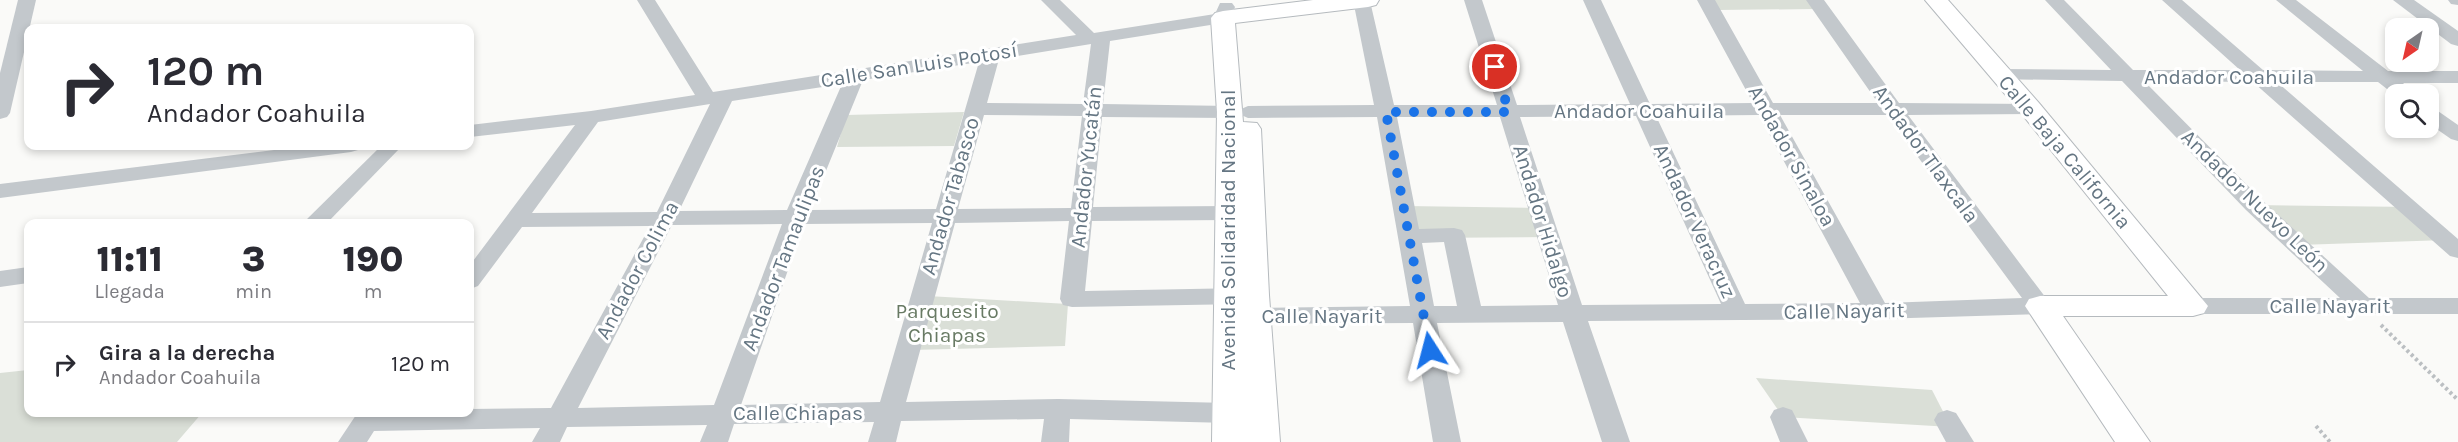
<!DOCTYPE html>
<html lang="es">
<meta charset="utf-8">
<style>
:root{--surface:#fff;--page:#f7f7f7;--text:#2b2b33;--muted:#7c7c81;--line:#e1e1e2}
body{margin:0;font-family:Karla,sans-serif;background:var(--page);color:var(--text);height:100vh;display:flex;flex-direction:column;font-size:22px;white-space:nowrap}
*{box-sizing:border-box;margin:0}
p{font-size:20px;color:var(--muted)}
.icon{flex:none;width:33px;height:33px;fill:none;stroke:currentColor;stroke-width:2;stroke-linecap:round;stroke-linejoin:round}
.map{position:relative;flex:1;overflow:hidden}
.side{position:absolute;left:24px;top:219px;width:450px;height:198px;display:flex;flex-direction:column;background:var(--surface);border-radius:12px;box-shadow:0 3px 9px #0003}
.side>*{flex:none}
.banner{position:absolute;left:24px;top:24px;width:450px;height:126px;border-radius:12px;box-shadow:0 3px 9px #0003;background:#fff;color:var(--text);overflow:hidden}
.needle{width:39px;rotate:214deg}
.fabs{position:absolute;left:2385px;top:18px;display:grid;gap:12px}
.fabs a{display:grid;place-items:center;width:54px;height:54px;border-radius:12px;background:var(--surface);box-shadow:0 3px 9px #0003;font-size:30px}
.pin{position:absolute;display:grid;place-items:center;width:51px;height:51px;color:#fff;margin:-26px;border:3px solid #fff;border-radius:50%;box-shadow:0 2px 6px #0007}
.me{position:absolute;width:66px;margin:-33px;rotate:351deg;stroke-linejoin:round;filter:drop-shadow(0 0 4px #0008)}
.turn{display:flex;align-items:center;gap:21px;height:126px;padding:0 24px;font-size:27px}
.turn .icon{width:78px;height:78px;stroke-width:2.5}
.turn b{display:block;font-size:42px;line-height:51px}
.eta{display:flex;justify-content:space-evenly;align-items:center;height:102px;text-align:center}
.eta b{font-size:36px;font-weight:800;line-height:42px}
ul{padding:0;list-style:none}
li{display:flex;align-items:center;gap:18px;height:84px;padding:0 24px;border-top:2px solid var(--line)}
li div{flex:1}
li b{display:block;font-size:22px}
li em{font-style:normal}
.map>svg:first-child{display:block}
</style>
<div class="map">
<svg width="2458" height="442" viewBox="0 0 2458 442">
<rect width="100%" height="100%" fill="#fafaf8"/>
<g fill="#dadfd7">
<path d="M1712 0H1808L1815 9 1718 10Z"/>
<path d="M964 112 954 146 837 147 846 115Z"/>
<path d="M2254 205 2413 207 2446 240 2299 245Z"/>
<path d="M1406 206 1540 208 1550 237 1414 238Z"/>
<path d="M928 296 1068 304 1065 346 912 350Z"/>
<path d="M28 370V412L202 413 177 442H0V373Z"/>
<path d="M1756 378 1932 390 1951 427 1783 417Z"/>
</g>
<g fill="none" stroke-linecap="round" stroke-linejoin="round">
<g stroke="#b5babe" stroke-width="2">
<g id="major">
<path d="M1313 0H1379L1376 5 1368 7 1235 23 1243 122 1257 123 1261 129 1269 295 1280 442H1212L1217 112 1211 18 1215 13 1223 11Z"/>
<path d="M1925 0H1948L2039 103 2208 306 2204 313 2193 316H2063L2150 442H2115L2025 306 2029 299 2040 296H2168L2021 113Z"/>
</g>
</g>
<g stroke="#bbbfc2" stroke-width="4" stroke-dasharray="3 3" stroke-linecap="butt">
<path d="M2381 325 2458 400"/>
<path d="M2316 426 2330 442"/>
</g>
<g fill="#c3c8cc" fill-rule="evenodd">
<path d="M18 0H36L10 113 7 117 0 119V73Z"/>
<path d="M637 0H655L713 92 1076 35 1041 0H1060L1094 33 1215 14 1220 3H1232L1235 7 1229 22 1110 41 1103 104 1230 106 1239 110 1248 106 1374 105 1353 0 1370 1 1394 105H1497L1464 0H1482L1517 105 1630 104 1583 0H1601L1650 104 1753 103 1697 0H1715L1773 103H1878L1806 0H1824L1899 103 2037 104 2040 108 2037 112 2030 114 1908 115 2052 306 2049 312 2040 314 1877 319 1588 321 1630 442H1602L1563 322 1437 323 1461 442H1433L1413 323 1240 324 1231 322 1228 316 1231 310 1240 308 1410 306 1377 117 1248 118 1239 114 1230 118 1102 117 1093 207 1230 206 1238 208 1241 213 1238 218 1230 220 1092 221 1085 291 1243 288 1252 290 1255 296 1252 302 1243 304 1072 307 1063 305 1060 299 1069 221 955 223 906 402 1058 399 1229 403 1238 406 1242 413 1238 420 1229 423 1070 419 1069 442H1041L1044 419 901 421 896 442H868L874 422 734 424 728 442H700L707 425 567 427 560 442H532L540 428 374 431 367 442H338L358 412H470V409L551 408 650 226 522 227 478 286 470 289V265L575 125 470 137V125L591 111 695 95ZM1091 44 1083 104 987 103 999 59ZM979 62 936 209 810 210 863 80ZM842 84 787 210 679 211 732 101ZM710 104 657 212 532 213 598 122ZM984 115 1082 116 1071 208 958 209ZM1759 115 1860 303 1745 304 1656 116ZM1780 115H1887L2022 298 1885 303ZM1636 116 1721 304 1582 305 1520 117ZM1397 117H1500L1558 305 1481 306 1465 235 1462 230 1454 228 1419 229ZM932 223 880 402 741 405 804 224ZM782 224 714 405 578 408 672 225ZM1444 242 1457 306H1434L1422 243Z"/>
<path d="M2045 0H2064L2133 70H2240L2162 0H2182L2263 70 2363 71 2276 0H2296L2388 71H2458V83H2403L2415 94 2396 96 2378 82H2277L2458 239V258L2450 256 2253 82 2144 81 2262 200 2369 298H2458V314H2193L2184 312 2181 306 2184 300 2193 298H2340L2246 210 2122 81 1994 79 1991 75 1994 71 2001 69 2111 70Z"/>
<path d="M2393 0H2414L2458 31V46L2451 44Z"/>
<path d="M2448 0H2458V5L2451 4Z"/>
<path d="M2428 107 2435 109 2458 125V141L2451 139 2428 123Z"/>
<path d="M306 146H361L358 150 351 152 0 198V184Z"/>
<path d="M381 146H402L326 224H302Z"/>
<path d="M28 267V283L0 287V271Z"/>
<path d="M1783 407 1792 410 1808 442H1780L1770 417 1774 410Z"/>
<path d="M1947 410 1956 413 1974 442H1946L1934 420 1938 413Z"/>
</g>
<use href="#major" fill="#fff" fill-rule="evenodd"/>
</g>
<g fill="none" stroke-linecap="round" stroke-linejoin="round">
<path stroke="#1a73e8" stroke-width="10" stroke-dasharray="0 18" d="M1430 350 1386 112H1509L1495 67"/>
</g>
<g text-anchor="middle" stroke-width="6" stroke-linejoin="round" paint-order="stroke">
<g font-size="21" fill="#657683" stroke="#fff">
<text transform="translate(919 65) rotate(-9)" y="7">Calle San Luis Potosí</text>
<text x="2229" y="84">Andador Coahuila</text>
<text x="1639" y="118">Andador Coahuila</text>
<text transform="translate(2065 152) rotate(50)" y="7">Calle Baja California</text>
<text transform="translate(1926 154) rotate(54)" y="7">Andador Tlaxcala</text>
<text transform="translate(1792 156) rotate(61)" y="7">Andador Sinaloa</text>
<text transform="translate(1086 167) rotate(-84)" y="7">Andador Yucatán</text>
<text transform="translate(950 196) rotate(-74)" y="7">Andador Tabasco</text>
<text transform="translate(2255 201) rotate(44)" y="7">Andador Nuevo León</text>
<text transform="translate(1543 221) rotate(73)" y="7">Andador Hidalgo</text>
<text transform="translate(1695 221) rotate(65)" y="7">Andador Veracruz</text>
<text transform="translate(1228 230) rotate(-90)" y="7">Avenida Solidaridad Nacional</text>
<text transform="translate(783 258) rotate(-69)" y="7">Andador Tamaulipas</text>
<text transform="translate(637 270) rotate(-62)" y="7">Andador Colima</text>
<text x="2330" y="313">Calle Nayarit</text>
<text transform="translate(1844 311) rotate(-1)" y="7">Calle Nayarit</text>
<text x="1322" y="323">Calle Nayarit</text>
<text x="798" y="420">Calle Chiapas</text>
</g>
<g font-size="21" fill="#687a64" stroke="#fff">
<text x="947" y="318">Parquesito<tspan x="947" dy="24">Chiapas</tspan></text>
</g>
</g>
</svg>
<div class="fabs">
<a><svg class="needle" viewBox="-14 -14 28 28"><path d="M0-13l5 13h-10z" fill="#e53935"/><path d="M0 13l5-13h-10z" fill="#7c7c81"/></svg></a>
<a><svg class="icon" aria-label="search" viewBox="0 0 24 24"><circle cx="10" cy="10" r="6"/><path d="M15 15l6 6"/></svg></a>
</div>
<div class="pin" style="left:1495px;top:67px;background:#d93025"><svg class="icon" aria-label="arrive" viewBox="0 0 24 24"><path d="M6 21V4h12l-3 4 3 4H6"/></svg></div>
<svg class="me" style="left:1430px;top:350px" viewBox="-20 -20 40 40"><path d="M0-17L14 15 0 8-14 15z" fill="#1a73e8" stroke="#fff" stroke-width="4"/></svg>
<div class="banner">
<div class="turn"><svg class="icon" aria-label="right" viewBox="0 0 24 24"><path d="M7 20v-9h11M14 6l5 5-5 5"/></svg><div><b>120 m</b>Andador Coahuila</div></div>
</div>
<section class="side">
<div class="eta">
<div><b>11:11</b><p>Llegada</p></div>
<div><b>3</b><p>min</p></div>
<div><b>190</b><p>m</p></div>
</div>
<ul>
<li><svg class="icon" aria-label="right" viewBox="0 0 24 24"><path d="M7 20v-9h11M14 6l5 5-5 5"/></svg><div><b>Gira a la derecha</b><p>Andador Coahuila</p></div><em>120 m</em></li>
</ul>
</section>
</div>
